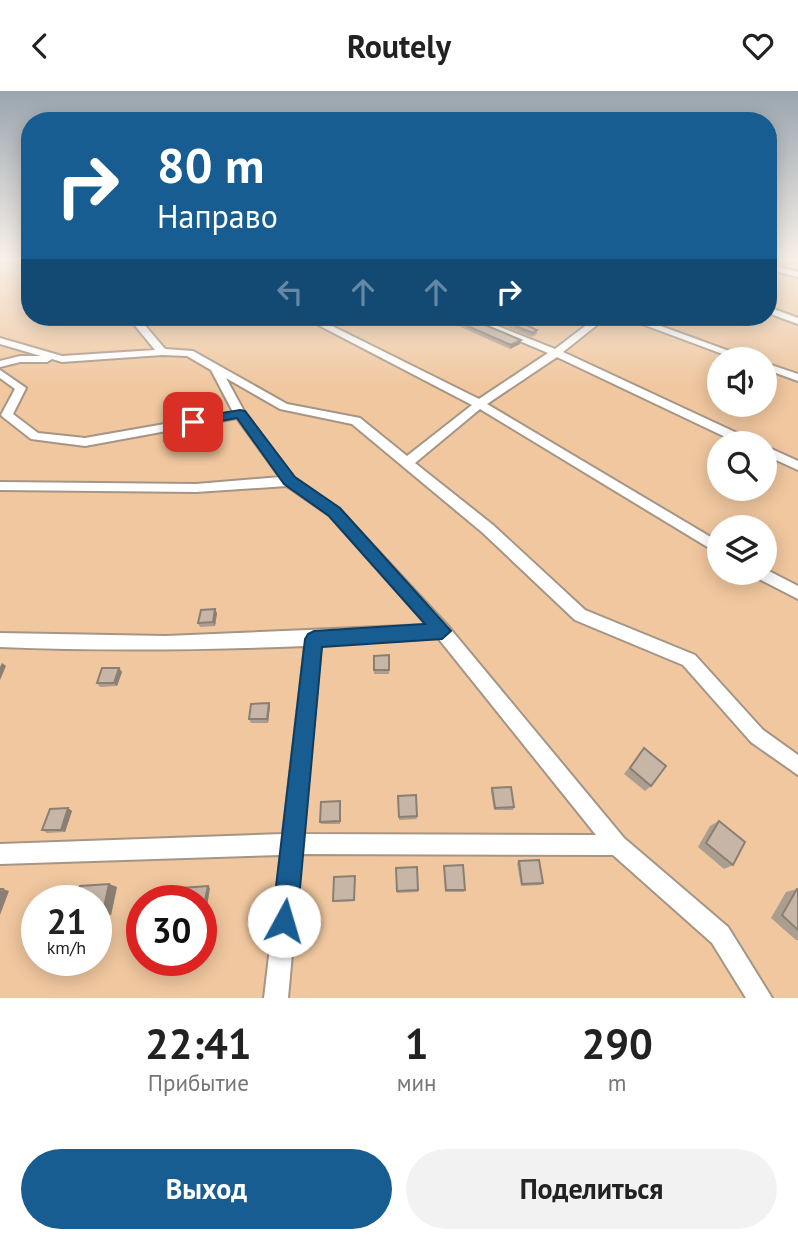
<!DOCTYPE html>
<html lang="ru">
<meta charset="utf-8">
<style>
:root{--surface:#fff;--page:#f2f2f2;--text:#222;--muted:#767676;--accent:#175d92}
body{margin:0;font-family:"PT Sans",sans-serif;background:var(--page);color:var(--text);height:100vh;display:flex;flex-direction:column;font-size:26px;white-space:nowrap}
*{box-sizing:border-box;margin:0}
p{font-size:23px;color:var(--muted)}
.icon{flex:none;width:38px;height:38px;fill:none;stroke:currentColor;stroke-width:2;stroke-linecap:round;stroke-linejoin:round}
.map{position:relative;height:907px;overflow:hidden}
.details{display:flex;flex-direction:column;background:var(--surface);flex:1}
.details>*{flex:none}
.banner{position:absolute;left:21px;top:21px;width:756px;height:214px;border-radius:28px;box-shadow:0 4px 18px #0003;background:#175d92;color:#fff;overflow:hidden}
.fabs{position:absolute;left:707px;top:256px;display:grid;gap:14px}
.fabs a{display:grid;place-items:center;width:70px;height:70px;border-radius:50%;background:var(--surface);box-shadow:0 4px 18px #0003;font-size:35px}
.speed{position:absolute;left:21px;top:794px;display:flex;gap:14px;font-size:35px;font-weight:700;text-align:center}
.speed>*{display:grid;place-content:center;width:91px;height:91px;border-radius:50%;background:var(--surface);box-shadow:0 4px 18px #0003;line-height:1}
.speed small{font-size:18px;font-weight:400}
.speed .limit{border:10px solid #d22;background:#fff;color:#111}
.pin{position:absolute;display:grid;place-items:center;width:60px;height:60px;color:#fff;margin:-30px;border-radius:14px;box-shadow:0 4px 10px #0006}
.me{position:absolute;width:77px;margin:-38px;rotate:6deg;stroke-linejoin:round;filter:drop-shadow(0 0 5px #0008)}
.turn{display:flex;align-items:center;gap:24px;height:147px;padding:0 21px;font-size:32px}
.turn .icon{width:91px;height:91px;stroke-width:2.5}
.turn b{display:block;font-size:49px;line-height:60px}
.lanes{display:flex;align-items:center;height:66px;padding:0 21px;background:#0003;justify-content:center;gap:35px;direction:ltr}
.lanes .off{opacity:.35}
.eta{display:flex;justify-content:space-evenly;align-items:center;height:119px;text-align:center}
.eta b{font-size:42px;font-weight:600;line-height:49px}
.cta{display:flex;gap:14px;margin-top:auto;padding:14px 21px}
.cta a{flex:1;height:80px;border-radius:42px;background:var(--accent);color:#fff;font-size:28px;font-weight:600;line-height:80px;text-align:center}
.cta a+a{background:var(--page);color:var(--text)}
header{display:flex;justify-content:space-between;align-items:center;height:91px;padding:0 21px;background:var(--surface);font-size:32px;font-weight:600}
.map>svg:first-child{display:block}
</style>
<header><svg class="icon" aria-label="back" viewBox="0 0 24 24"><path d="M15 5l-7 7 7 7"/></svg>Routely<svg class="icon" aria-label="heart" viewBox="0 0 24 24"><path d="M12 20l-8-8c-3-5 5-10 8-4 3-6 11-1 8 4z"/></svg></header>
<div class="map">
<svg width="798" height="907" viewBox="0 0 798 907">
<rect width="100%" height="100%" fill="#f0dfce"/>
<path fill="#f0c79f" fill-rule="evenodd" d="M0 168H30V226H768V168H798V907H0ZM719 268H765V313H719ZM719 352H765V397H719ZM719 436H765V481H719ZM37 810H96V870H37ZM142 810H201V870H142Z"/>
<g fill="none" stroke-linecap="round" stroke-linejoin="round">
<g stroke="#a59585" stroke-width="4">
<g id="street">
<path d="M768 173 798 181V186L768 178Z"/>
<path d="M768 216 798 227V233L768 222Z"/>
<path d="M128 226H138L165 258 193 260 287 313 360 327 407 365 472 314 303 226H314L479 308 548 262 463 226H475L555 258 597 226H607L563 261 752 349 754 352H738L557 266 487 313 719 451V463L480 318 415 372 493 434 585 519 695 564 763 639 798 664V684L751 651 683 574 575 529 483 442 352 333 280 318 226 287 245 322 293 387 339 418 448 535 624 747 728 836 772 907H746L712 852 613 764 301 763 288 907H264L281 764 0 773V753L283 743 305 555C203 559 102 560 0 556V542L166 545 427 534 329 424 287 395 196 401 0 399V391L196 393 280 386 237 327 85 355 31 348 3 326 1 324 15 298 0 287V279L26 297 13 323 38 342 85 347 233 321 211 279 187 265 162 264 62 271 52 268 47 271H20L0 276V270L20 265H41L0 253V247L62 265 155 259ZM438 547 596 744 303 743 321 554Z"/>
<path d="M623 226H636L751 268H736Z"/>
<path d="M765 272 798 283V290L765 278Z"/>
<path d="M765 355 798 370V379L765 364Z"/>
<path d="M765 478 798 495V508L753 485 751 481H765Z"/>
</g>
</g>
<use href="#street" fill="#fff" fill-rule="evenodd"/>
</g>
<g fill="#ab9d8f">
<path d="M443 226H466L521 249 520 253 510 258 443 228Z"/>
<path d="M481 226H508L537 239V243L532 246Z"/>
<path d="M217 522 215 535 200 536 198 532Z"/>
<path d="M389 564V583H374V565Z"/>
<path d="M119 577 122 581 117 595 100 596 97 592Z"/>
<path d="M269 612 270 615 268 632H251L249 628Z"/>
<path d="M644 657 651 695 645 700 624 683Z"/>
<path d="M492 697 514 716 513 719H494L491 700Z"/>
<path d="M416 704 417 728 399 729 398 705Z"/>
<path d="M340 710V733H321L320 731Z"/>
<path d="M68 717 72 720 65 741 47 742 42 739Z"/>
<path d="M719 730 733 774 724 778 698 756 710 735Z"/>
<path d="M519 770 543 792 541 794 521 795 517 772Z"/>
<path d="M444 775 465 799 464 801H445Z"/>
<path d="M417 776 418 801 397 802 396 777Z"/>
<path d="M355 787V810L334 811 333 810Z"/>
<path d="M109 793 117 796 111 824 96 825V810Z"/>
<path d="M797 798 798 849H796L771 827 786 801Z"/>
</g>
<g fill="#8b7f74">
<path d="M521 249 520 253 510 258 511 254Z"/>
<path d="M215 518 217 522 215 535 213 531Z"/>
<path d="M2 572 6 575 0 589V576Z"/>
<path d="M119 577 122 581 117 595 114 592Z"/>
<path d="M269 612 270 615 268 632 267 628Z"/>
<path d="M68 717 72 720 65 741 61 739Z"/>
<path d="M109 793 117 796 111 824 103 821Z"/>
<path d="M208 795 210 797 206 822 203 820Z"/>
<path d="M3 798 9 800 0 824V807Z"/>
</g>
<g fill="#c7b6a6" stroke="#8b7f74" stroke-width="2">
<path d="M447 226H466L521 249 511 254Z"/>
<path d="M493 226H508L537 239 533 242Z"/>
<path d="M215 518 213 531 198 532 201 519Z"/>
<path d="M389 564V579H374V565Z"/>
<path d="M102 577H119L114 592H97Z"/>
<path d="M269 612 267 628H249L251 613Z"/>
<path d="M644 657 666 675 651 695 630 677Z"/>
<path d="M511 696 514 716 495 717 492 697Z"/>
<path d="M416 704 417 725 399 726 398 705Z"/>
<path d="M340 710V730L320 731 321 711Z"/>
<path d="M68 717 61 739H42L50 718Z"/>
<path d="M719 730 745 751 733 774 706 752Z"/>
<path d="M539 769 543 792 522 793 519 770Z"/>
<path d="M463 774 465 799H446L444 775Z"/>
<path d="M417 776 418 799 397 800 396 777Z"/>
<path d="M355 785 354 809 333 810 334 786Z"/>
<path d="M109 793 103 821 96 822V810H76L80 795Z"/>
<path d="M208 795 203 820 201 821V810H178L181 797Z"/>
<path d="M0 798H3L0 807Z"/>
<path d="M797 798H798V839L782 824Z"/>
</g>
<linearGradient id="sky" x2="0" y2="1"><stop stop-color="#9aa5ae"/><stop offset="0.57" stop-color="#f8f1e9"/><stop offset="1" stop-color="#f8f1e9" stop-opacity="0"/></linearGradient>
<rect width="798" height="295" fill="url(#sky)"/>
<path fill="#175d92" stroke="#0f3c5f" stroke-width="2" d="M240 319 245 320 295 386 340 417 451 540 442 548 322 556 297 830 293 839 284 843 275 839 272 830 305 548 308 543 314 540 425 533 329 425 284 393 237 327 193 335 187 331 193 327Z"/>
</svg>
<div class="fabs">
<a><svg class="icon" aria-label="sound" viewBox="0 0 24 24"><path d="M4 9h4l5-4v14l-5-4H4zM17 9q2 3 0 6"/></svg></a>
<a><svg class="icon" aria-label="search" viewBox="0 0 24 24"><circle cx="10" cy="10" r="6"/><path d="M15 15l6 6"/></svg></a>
<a><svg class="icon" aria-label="layers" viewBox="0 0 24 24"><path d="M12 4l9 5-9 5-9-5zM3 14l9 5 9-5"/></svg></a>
</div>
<div class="speed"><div>21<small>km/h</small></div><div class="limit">30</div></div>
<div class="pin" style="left:193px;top:331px;background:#d93025"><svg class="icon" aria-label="arrive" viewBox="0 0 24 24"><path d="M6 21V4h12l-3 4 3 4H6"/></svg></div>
<svg class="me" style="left:284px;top:830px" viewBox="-20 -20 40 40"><circle r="19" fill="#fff"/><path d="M0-13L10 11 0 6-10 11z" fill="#175d92"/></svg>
<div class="banner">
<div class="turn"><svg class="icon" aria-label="right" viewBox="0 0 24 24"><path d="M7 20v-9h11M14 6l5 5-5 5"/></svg><div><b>80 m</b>Направо</div></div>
<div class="lanes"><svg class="icon off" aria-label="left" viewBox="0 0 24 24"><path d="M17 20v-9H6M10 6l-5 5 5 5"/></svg><svg class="icon off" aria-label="ahead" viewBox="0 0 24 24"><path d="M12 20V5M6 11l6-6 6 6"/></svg><svg class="icon off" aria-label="ahead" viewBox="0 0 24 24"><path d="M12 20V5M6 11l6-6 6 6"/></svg><svg class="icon" aria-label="right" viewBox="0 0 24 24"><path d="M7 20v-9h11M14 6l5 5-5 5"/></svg></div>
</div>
</div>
<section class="details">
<div class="eta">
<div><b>22:41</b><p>Прибытие</p></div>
<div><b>1</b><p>мин</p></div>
<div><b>290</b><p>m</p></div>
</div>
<div class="cta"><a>Выход</a><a>Поделиться</a></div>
</section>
